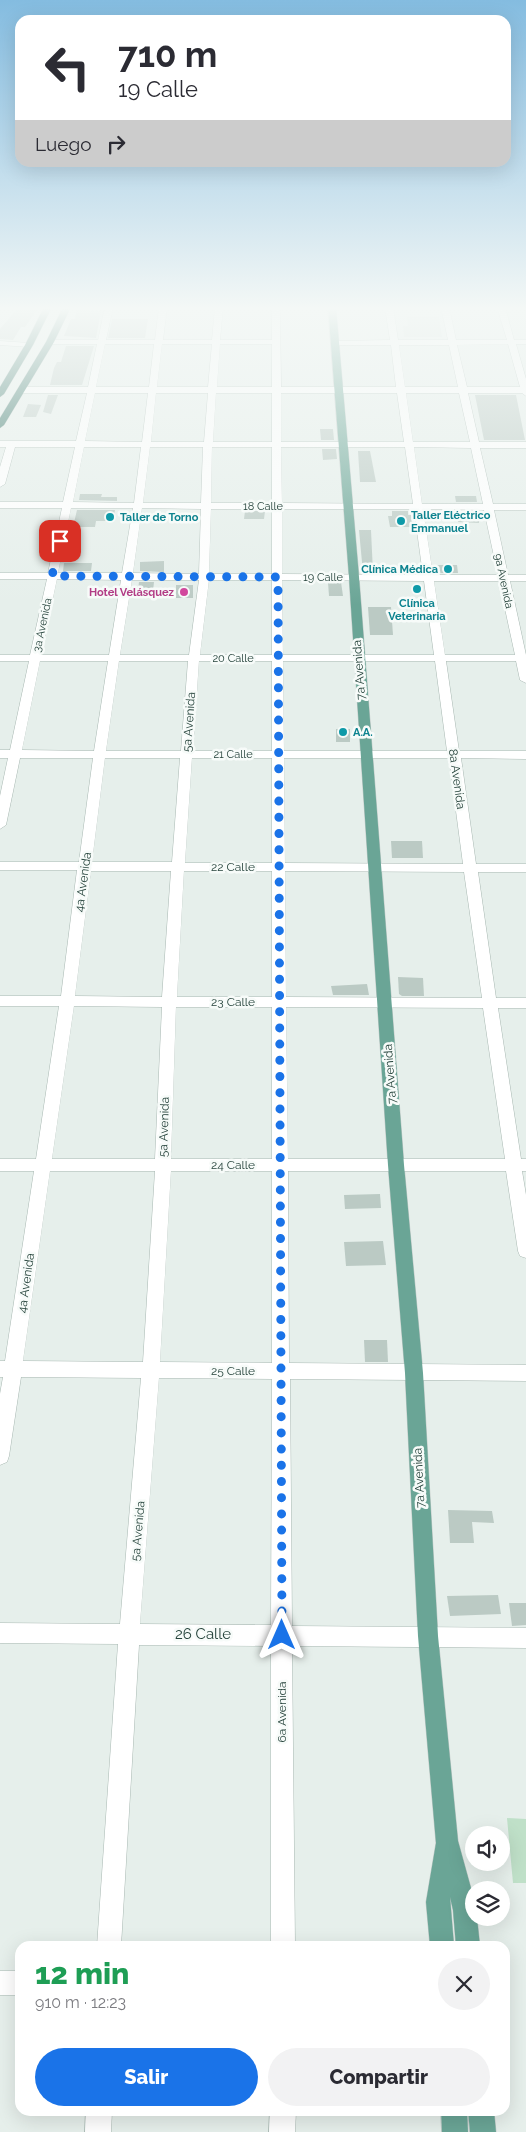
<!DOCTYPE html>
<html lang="es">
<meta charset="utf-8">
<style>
:root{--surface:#fff;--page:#f2f2f3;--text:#2b2b33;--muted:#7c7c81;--accent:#1a73e8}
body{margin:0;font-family:Raleway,sans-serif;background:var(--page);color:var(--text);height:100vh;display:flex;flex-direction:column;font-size:19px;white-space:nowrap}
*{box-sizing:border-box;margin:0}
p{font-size:16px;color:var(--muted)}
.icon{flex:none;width:28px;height:28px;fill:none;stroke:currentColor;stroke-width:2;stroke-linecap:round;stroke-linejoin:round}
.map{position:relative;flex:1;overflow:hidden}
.details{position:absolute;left:15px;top:1941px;width:495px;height:175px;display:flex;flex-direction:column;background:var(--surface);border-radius:15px;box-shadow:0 5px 20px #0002}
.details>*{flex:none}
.guide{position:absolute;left:15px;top:15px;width:496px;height:152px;border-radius:15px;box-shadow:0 5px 20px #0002;background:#fff;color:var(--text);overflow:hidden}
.buttons{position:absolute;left:465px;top:1826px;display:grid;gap:10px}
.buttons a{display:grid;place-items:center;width:45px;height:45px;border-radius:50%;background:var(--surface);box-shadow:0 5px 20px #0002;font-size:25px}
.pin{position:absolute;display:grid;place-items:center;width:42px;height:42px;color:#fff;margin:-21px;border-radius:10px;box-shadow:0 2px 8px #0006}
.me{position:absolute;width:55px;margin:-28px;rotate:0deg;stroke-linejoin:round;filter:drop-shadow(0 0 4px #0008)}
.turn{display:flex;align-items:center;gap:18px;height:105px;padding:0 20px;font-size:22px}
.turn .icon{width:65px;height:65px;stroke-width:2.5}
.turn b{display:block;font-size:35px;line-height:42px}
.then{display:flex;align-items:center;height:48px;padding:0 20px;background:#0003;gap:10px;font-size:19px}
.round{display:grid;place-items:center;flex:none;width:52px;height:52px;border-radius:26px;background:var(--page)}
.head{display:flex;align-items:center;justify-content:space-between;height:85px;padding:0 20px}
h1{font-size:30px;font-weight:800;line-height:38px;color:#1e9e55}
.action{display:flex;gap:10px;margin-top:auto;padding:10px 20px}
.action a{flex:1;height:58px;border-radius:30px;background:var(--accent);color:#fff;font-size:20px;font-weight:800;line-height:58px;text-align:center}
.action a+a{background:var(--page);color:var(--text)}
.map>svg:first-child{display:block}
</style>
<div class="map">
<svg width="526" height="2132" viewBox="0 0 526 2132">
<rect width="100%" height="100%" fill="#e6efeb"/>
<path fill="#d4dfda" d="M407 317H439L442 337H404L403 326H408Z"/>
<path fill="#bfe0c8" d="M507 1818 526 1819V1883H513Z"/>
<g fill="#bbcac4">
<path d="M19 307H39L25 327H21L13 340 0 339V329Z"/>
<path d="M77 307H90L89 311H101L96 338 64 336 71 319H75Z"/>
<path d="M112 319H148L145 338H108Z"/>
<path d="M66 346H94L82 385H50L54 368 57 362H61Z"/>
<path d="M48 395H58L51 414 43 412Z"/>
<path d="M475 395H516L525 440H484Z"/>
<path d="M28 404 41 405 36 417H23Z"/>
<path d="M320 429H333L334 440H321Z"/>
<path d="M322 449H336L337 459 323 460Z"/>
<path d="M358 451H370L376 482H360Z"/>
<path d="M80 494H102L101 497H117V501L79 500Z"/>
<path d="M455 496H476L477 502H456Z"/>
<path d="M77 510H115L113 521H96L95 527H73Z"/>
<path d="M245 511H265L264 519H244Z"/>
<path d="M392 511H408V515H411L413 527H390L388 516H392Z"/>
<path d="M457 511 478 512 479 523 458 522Z"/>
<path d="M359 530H371L373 573H363Z"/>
<path d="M164 561V572L140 571V562Z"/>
<path d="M64 563H92L91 571H63Z"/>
<path d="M437 565H457L458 573H438Z"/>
<path d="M139 582H154L153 591H138Z"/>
<path d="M328 582H341L343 596H329Z"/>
<rect x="176" y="585" width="17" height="13"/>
<path d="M368 607H391L393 635H370Z"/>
<rect x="336" y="729" width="14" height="13"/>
<path d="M391 841H422L423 858H392Z"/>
<path d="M398 977 423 978 424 996H402L399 994Z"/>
<path d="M367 984 369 995H333L331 986Z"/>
<path d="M380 1194 381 1208 345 1209 344 1195Z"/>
<path d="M383 1241 386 1265 346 1266 344 1242Z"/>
<path d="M364 1340H387L388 1362H365Z"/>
<path d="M448 1510 492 1511 494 1523 472 1522 474 1543H450Z"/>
<path d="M498 1595 501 1614 450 1616 447 1596Z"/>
<path d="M509 1603H526V1625L512 1626Z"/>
</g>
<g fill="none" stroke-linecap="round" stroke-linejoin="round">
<g stroke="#a8b8b2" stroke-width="1">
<g id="minor">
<path d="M105 307H113L106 340H155L159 307H167L163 340H212L215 307H223L220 340H272V307H280L281 387H396L391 345H335L331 343 335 341 390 340 385 307H393L398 340H448L441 307H449L456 340H507L497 307H505L514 340H526V344H516L526 379V396L522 393H468L479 442H526V448H480L493 504H526V510H494L508 575H526V581H510L526 655V683L520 680 516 661H446L459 751H526V759L461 758 476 864H526V872H478L496 998H526V1008H498L521 1159H526V1171H522L526 1195V1258L520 1256 518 1251 506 1171H288L289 1363 526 1365V1381L290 1379 292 1626 526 1628V1648L292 1646 295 1946H271V1646L139 1645 121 1946H97L118 1644 0 1643V1623L120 1624 141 1378 21 1377 9 1456 7 1462 0 1465V1394L3 1377H0V1361H5L34 1171H0V1159H36L59 1006H0V996H61L77 870H0V862H79L93 758H20L6 825 0 829V796L8 758H0V750H10L29 661H0V655H30L47 579H0V573H48L62 508H0V502H63L75 447H15L5 484 0 487V467L6 447H0V441H76L87 393H23L19 390 23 387H88L97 344H50L46 342 50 340H98ZM105 344H154L149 387H96ZM162 344H212L208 387H157ZM220 344H272V387H217ZM508 344 520 387H467L457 345ZM399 345H449L458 387H405ZM95 393H148L142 442 85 441ZM156 393H208L204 442H151ZM216 393H272V442H213ZM281 393H397L404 442H281ZM406 393H459L470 442H413ZM84 447H141L134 503 73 502ZM150 447H203L201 503H143ZM212 447H272V503H211ZM281 447H405L413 504 282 503ZM414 447 471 448 483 504H422ZM71 508H133L122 573H58ZM142 508 201 509 199 574 133 573ZM211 509H272V574H209ZM282 509H414L423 575 282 574ZM423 509 484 510 498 575H433ZM57 579 121 580 109 655H41ZM132 580H199L189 655H120ZM209 580H272V655H200ZM282 580 424 581 434 655H283ZM434 581H499L515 655H445ZM40 661H108L94 751 22 750ZM119 661H188L181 751H106ZM199 661H272V751H193ZM283 661H435L447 751H284ZM105 758H180L172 862H92ZM192 758H272V863H185ZM284 758H449L463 864 285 863ZM91 871H171L162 997 75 996ZM184 871H272V997H177ZM285 871 464 872 482 998 286 997ZM74 1006 162 1007 155 1159H52ZM176 1007H272V1159H171ZM286 1007 483 1008 505 1159H288ZM50 1171H155L143 1362 23 1361ZM171 1171H272V1363L160 1362ZM159 1378 272 1379 271 1625 140 1624Z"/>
<path d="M0 341 29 343 33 345 29 347 0 345Z"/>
<rect x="0" y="1971" width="20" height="24"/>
<path d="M86 2111H112L111 2132H85Z"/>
<path d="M270 2111H296L295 2132H269Z"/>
</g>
</g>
<g stroke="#c2cac8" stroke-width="1">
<g id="major">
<path d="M328 307H336L359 577 404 1165 423 1373 438 1636 458 1841 474 1899V1918H477L480 1946H456L453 1910 450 1897 454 1946H430L426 1902 436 1843 418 1636 405 1373 388 1165 349 577Z"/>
<path d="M441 2111H467L468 2132H442Z"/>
<path d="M468 2111H494L496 2132H470Z"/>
</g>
</g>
<g stroke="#c2cac8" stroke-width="1">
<g id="highway">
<path d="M44 307H52L33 345 4 394 0 397V387L25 345Z"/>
<path d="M63 307H71L54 342 4 425 0 428V418L46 342Z"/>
</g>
</g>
<use href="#minor" fill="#fff" fill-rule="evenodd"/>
<use href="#major" fill="#6aa596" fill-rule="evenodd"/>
<use href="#highway" fill="#2f6f62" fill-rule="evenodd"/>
</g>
<linearGradient id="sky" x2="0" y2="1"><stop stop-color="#84bce0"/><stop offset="0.51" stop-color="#f4f8f6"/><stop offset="1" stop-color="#f4f8f6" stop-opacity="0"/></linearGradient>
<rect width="526" height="605" fill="url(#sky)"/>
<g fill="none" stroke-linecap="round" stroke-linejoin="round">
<path stroke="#1a73e8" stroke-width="9" stroke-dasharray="0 16.2" d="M60 541 52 576 278 577 282 1635"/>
</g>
<g fill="#0f9aa8" stroke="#f7fbf9" stroke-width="2">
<circle cx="110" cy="517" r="5"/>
<circle cx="401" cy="521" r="5"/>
<circle cx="448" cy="569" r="5"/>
<circle cx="417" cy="589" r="5"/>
<circle cx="343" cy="732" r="5"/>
</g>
<circle fill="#d1479c" stroke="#f7fbf9" stroke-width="2" cx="184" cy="592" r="5"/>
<g text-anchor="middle" stroke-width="5" stroke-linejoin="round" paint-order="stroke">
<g font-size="11" fill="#24423a" stroke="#f7fbf9">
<text x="263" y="510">18 Calle</text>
<text x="323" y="581">19 Calle</text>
<text transform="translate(504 581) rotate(78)" y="4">9a Avenida</text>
<text transform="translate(42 625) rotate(-78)" y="4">3a Avenida</text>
<text x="233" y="662">20 Calle</text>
<text x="233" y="758">21 Calle</text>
</g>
<g font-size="11" font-weight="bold" fill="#0d838f" stroke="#f7fbf9" text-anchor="start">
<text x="411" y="519">Taller Eléctrico<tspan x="411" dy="13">Emmanuel</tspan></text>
<text x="120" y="521">Taller de Torno</text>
<text x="438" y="573" text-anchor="end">Clínica Médica</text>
<text x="417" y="607" text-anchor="middle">Clínica<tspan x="417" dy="13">Veterinaria</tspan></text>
<text x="353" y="736">A.A.</text>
</g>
<g font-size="11" font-weight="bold" fill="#b23c85" stroke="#f7fbf9" text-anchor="end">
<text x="174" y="596">Hotel Velásquez</text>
</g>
<g font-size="12" fill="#24423a" stroke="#f7fbf9">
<text transform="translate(359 670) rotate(-94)" y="4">7a Avenida</text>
<text transform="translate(189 722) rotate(-86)" y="4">5a Avenida</text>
<text transform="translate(457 779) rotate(82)" y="4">8a Avenida</text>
<text x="233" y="871">22 Calle</text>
<text transform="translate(83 882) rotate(-82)" y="4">4a Avenida</text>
<text x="233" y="1006">23 Calle</text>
<text transform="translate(390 1074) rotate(-94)" y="4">7a Avenida</text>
<text transform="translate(164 1127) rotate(-88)" y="4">5a Avenida</text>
<text x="233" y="1169">24 Calle</text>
<text transform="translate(26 1283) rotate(-82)" y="4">4a Avenida</text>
<text x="233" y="1375">25 Calle</text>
<text transform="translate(419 1478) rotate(-93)" y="4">7a Avenida</text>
<text transform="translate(138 1531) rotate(-85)" y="4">5a Avenida</text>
<text transform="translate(282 1712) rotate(-90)" y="4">6a Avenida</text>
</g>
<g font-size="15" fill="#24423a" stroke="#f7fbf9">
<text x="203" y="1639">26 Calle</text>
</g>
</g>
</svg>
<div class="buttons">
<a><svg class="icon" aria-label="sound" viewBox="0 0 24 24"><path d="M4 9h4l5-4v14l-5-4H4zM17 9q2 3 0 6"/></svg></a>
<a><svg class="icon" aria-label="layers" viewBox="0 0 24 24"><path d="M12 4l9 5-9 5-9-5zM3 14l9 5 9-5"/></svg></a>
</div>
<div class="pin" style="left:60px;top:541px;background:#d93025"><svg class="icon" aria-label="arrive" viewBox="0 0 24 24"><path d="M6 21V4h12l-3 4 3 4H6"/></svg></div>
<svg class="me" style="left:282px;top:1635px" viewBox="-20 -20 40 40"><path d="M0-17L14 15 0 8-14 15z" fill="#1a73e8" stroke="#fff" stroke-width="4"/></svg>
<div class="guide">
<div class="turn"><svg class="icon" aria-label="left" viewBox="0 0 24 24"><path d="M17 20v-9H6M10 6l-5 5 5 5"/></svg><div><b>710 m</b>19 Calle</div></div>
<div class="then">Luego<svg class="icon" aria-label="right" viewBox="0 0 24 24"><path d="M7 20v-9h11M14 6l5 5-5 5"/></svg></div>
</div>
<section class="details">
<div class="head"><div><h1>12 min</h1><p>910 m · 12:23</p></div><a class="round"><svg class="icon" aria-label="close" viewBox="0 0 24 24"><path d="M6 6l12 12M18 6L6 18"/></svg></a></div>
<div class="action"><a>Salir</a><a>Compartir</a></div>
</section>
</div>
